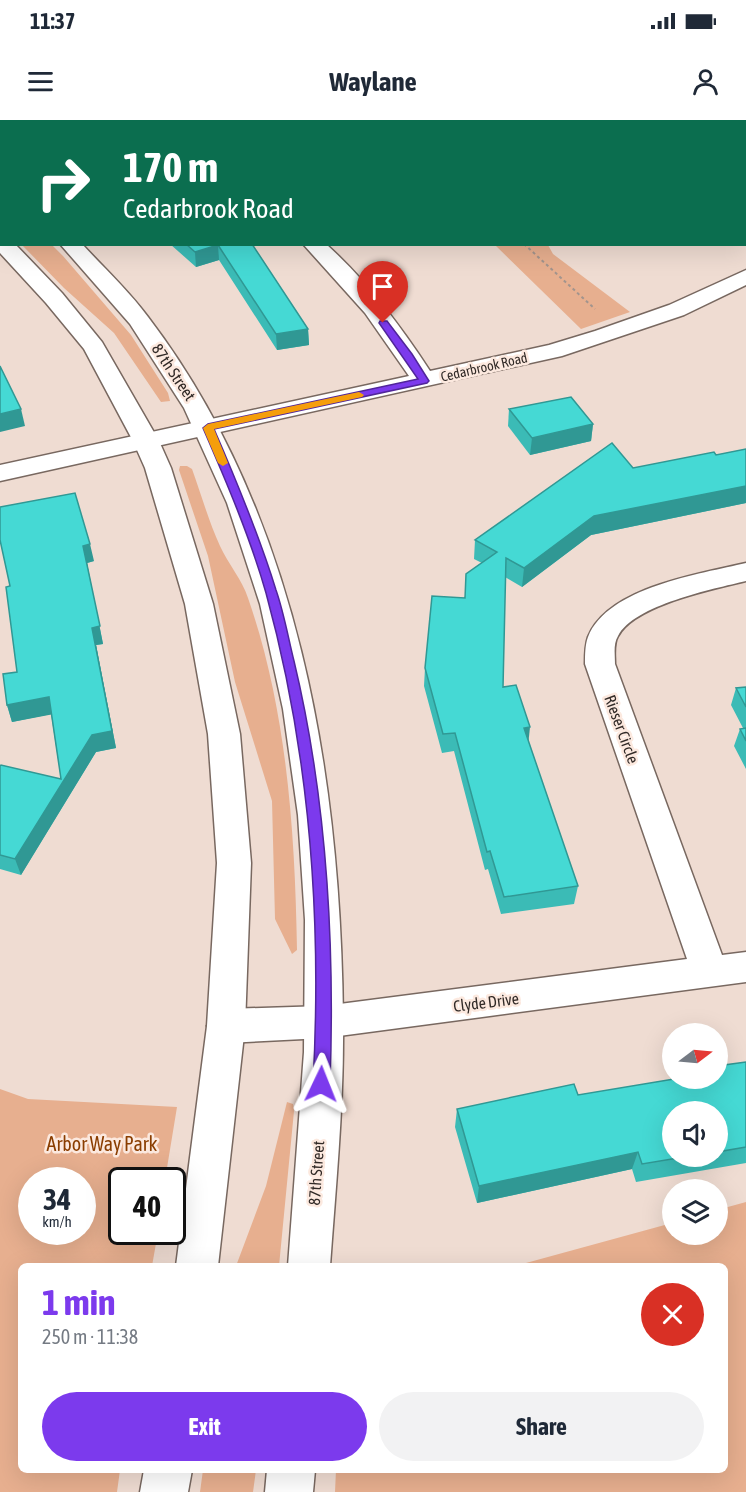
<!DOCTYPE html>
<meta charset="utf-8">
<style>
:root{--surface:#fff;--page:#f2f2f3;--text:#1f2937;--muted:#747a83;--accent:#7c3aed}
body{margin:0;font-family:"Asap Condensed",sans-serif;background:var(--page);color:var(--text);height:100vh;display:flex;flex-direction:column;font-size:22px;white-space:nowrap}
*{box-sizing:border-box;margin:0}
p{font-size:20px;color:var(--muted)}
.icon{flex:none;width:33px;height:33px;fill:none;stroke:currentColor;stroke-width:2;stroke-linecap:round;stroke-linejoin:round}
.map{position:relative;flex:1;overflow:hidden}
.drawer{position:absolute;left:18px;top:1143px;width:710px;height:210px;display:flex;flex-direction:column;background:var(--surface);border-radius:9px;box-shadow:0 6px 24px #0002}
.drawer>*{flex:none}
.top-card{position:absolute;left:0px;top:0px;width:747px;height:126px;box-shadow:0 6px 24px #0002;background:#0b6e4f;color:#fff;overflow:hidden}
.needle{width:39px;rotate:74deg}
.buttons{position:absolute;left:662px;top:903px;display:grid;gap:12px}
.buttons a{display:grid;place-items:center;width:66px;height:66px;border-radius:50%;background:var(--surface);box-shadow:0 6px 24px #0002;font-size:30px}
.speed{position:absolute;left:18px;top:1047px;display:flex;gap:12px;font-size:30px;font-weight:700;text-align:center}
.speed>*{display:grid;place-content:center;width:78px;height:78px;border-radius:50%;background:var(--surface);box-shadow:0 6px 24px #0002;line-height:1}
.speed small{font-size:15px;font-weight:400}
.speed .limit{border:3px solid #111;border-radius:9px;background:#fff;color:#111}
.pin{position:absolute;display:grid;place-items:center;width:51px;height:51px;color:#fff;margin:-62px -26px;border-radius:50% 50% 50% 0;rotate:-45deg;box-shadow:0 0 6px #0007}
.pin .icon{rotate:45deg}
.me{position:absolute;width:66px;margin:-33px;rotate:2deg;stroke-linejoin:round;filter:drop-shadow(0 0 4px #0008)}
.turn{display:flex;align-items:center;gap:21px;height:126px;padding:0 24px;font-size:27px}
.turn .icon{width:78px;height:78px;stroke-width:2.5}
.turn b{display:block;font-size:42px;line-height:51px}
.round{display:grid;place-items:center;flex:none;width:63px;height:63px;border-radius:32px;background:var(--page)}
.overview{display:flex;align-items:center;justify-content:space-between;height:102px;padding:0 24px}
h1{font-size:36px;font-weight:700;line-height:45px;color:var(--accent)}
.cta{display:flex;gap:12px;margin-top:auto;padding:12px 24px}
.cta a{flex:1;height:69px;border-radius:36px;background:var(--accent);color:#fff;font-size:24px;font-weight:700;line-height:69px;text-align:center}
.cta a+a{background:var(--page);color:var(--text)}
.status{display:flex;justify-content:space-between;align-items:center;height:42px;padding:0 30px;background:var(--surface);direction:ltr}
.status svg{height:16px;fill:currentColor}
header{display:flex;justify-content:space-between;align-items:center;height:78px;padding:0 24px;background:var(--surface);font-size:27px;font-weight:700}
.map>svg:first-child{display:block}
</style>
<div class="status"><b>11:37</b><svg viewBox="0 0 49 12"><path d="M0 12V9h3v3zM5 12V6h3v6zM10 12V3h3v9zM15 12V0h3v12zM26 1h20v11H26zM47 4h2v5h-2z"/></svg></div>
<header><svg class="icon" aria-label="menu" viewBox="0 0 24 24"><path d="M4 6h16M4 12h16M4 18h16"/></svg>Waylane<svg class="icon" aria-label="person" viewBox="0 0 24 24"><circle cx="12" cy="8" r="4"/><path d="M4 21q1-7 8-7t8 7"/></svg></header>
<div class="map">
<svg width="746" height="1372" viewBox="0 0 746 1372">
<rect width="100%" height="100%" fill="#efdcd2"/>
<g fill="#e7af8f" fill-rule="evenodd">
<path d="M22 125H52L63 136 131 215 168 273 170 281 161 282 114 213 64 168Z"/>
<path d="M495 125H548L553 134 630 192 581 209Z"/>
<path d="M180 346H187L192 349C201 374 209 402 220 426 228 444 242 459 248 478 287 590 295 712 297 830L292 834 275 799 272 681 235 562 208 436 179 350Z"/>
<path d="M0 969 28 979 177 987 165 1060H122V1112H158L152 1146H21V1350H120L117 1372H0ZM82 1060V1112H32V1060Z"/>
<path d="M287 982 293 984 294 991 279 1146H236L266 1066Z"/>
<path d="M746 1082V1372H335L336 1350H724V1146H515L672 1103V1114H717V1090Z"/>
<path d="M203 1350H256L253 1372H200Z"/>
</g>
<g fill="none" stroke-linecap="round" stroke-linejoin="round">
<g stroke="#786860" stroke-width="3">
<g id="street">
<path d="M152 0H170L171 2H153Z"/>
<path d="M303 124H326C367 161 400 205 430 251L549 225 595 211 669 185 746 150V165L684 195 562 236 0 361V345L409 256 365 193Z"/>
<path d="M746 443V461C713 469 634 485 618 516 613 524 615 535 615 544L722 835 746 832V862L324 918 226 923 213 918 207 906 213 894 226 889 324 886 687 839 585 544C585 535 585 525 588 517 608 467 700 454 746 443Z"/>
</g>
</g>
<g stroke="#786860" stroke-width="3">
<g id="secondary">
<path d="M0 60H2V73L0 72Z"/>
<path d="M0 118 2 124H15L62 173 102 222 159 321 171 348 213 484 240 614 251 743 245 906 218 1146H176L207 906 217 743 208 614 185 484 145 348 133 321 84 229 46 183 0 133Z"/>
<path d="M60 124H82C104 148 129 171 148 197 299 395 341 657 343 901 344 982 336 1064 330 1146H288L304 932 305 800 298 695 283 589 260 484 227 383 184 288 130 204Z"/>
<path d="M144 1350H192L188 1372H140Z"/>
<path d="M267 1350H315L313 1372H265Z"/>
</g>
</g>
<path stroke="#a2948d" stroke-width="2" stroke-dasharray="3 3" stroke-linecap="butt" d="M524 124 595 189"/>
<use href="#street" fill="#fff" fill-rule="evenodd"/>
<use href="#secondary" fill="#fff" fill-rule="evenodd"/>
</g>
<g fill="#3bbbb6" fill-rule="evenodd">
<path d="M170 124H252L308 209 309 225 277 230 219 140 196 147Z"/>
<path d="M509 289 593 304 591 321 530 335 508 306Z"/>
<path d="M746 329V383L591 415 522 467 505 457 503 567 528 621 578 766 574 784 501 794 488 749 485 750 454 631 442 633 424 566 425 548 464 478 482 443 474 439 475 420 633 348 716 335Z"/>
<path d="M0 420 94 441 87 443 103 524 96 525 116 628 96 632 21 755 0 749V646L61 659 51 594 12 602 7 585 17 552 10 466Z"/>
<path d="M746 567V649L734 626 740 609 743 608 731 585 736 568Z"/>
<path d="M746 942V1043L636 1062 632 1049 477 1083 455 1007 457 989 717 958ZM717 992V1036H672Z"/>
</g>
<g fill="#309894">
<path d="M218 125 219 140 196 147 195 132Z"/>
<path d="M308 209 309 225 277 230 276 214Z"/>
<path d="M21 289 25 306 0 312V294Z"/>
<path d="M593 304 591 321 530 335 532 318Z"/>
<path d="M746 366V383L591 415 522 467 524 448 594 396Z"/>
<path d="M90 424 94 441 87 443 103 524 96 525 116 628 96 632 21 755 15 739 92 615V508L83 426Z"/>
<path d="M49 577 54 594 12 602 7 585Z"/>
<path d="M530 607 528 626 524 608Z"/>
<path d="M638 1032 632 1049 477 1083 479 1066Z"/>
</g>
<g fill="#45d9d4" stroke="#309894" stroke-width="1.5">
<path d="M37 0H91L92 2H38Z"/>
<path d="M248 0H305L307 2H250Z"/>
<path d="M186 124H252L308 209 276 214 218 125 195 132Z"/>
<path d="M0 246 21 289 0 294Z"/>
<path d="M571 277 593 304 532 318 509 289Z"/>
<path d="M612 323 633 348 714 332 716 335 746 329V366L594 396 524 448 506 438 503 567 516 565 530 607 524 608 578 766 504 777 490 731 487 732 455 613 443 614 425 548 432 476 465 478 466 454 497 432 475 420Z"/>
<path d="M75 373 90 424 83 426 100 506 92 508 112 611 92 615 15 739 0 735V646L1 645 61 659 49 577 7 585 3 554 17 552 6 467 10 466 0 420V387Z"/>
<path d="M746 567V587L736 568Z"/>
<path d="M746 608V621L740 609Z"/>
<path d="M746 942V1027L717 1032V992H672V1036H690L642 1044 638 1032 479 1066 457 989 574 964 578 975 680 958H717V946Z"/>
</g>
<path fill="#7c3aed" stroke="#51269a" stroke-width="1.5" d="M380 201H387L412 234 429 261 427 263 214 309C237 362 259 415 276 470 284 493 288 517 294 541 327 679 335 822 330 964L327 970 321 972 316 970 313 964C322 800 310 633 266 473 250 417 226 361 203 308L208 304 418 259 379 203Z"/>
<path fill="#f59e0b" d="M359 272 364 275 362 277 214 309 228 343 223 346 218 343 203 308 208 304Z"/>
<g text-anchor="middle" stroke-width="5" stroke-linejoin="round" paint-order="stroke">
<g font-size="14" fill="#312a27" stroke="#fce9df">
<text transform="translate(484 247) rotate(-13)" y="5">Cedarbrook Road</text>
</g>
<g font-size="16" fill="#312a27" stroke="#fce9df">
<text transform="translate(174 252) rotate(56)" y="6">87th Street</text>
<text transform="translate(622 609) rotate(70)" y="6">Rieser Circle</text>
<text transform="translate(486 882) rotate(-7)" y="6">Clyde Drive</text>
<text transform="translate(316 1053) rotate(-86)" y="6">87th Street</text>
</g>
<g font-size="20" fill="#8a3d00" stroke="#fce9df">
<text x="102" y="1031">Arbor Way Park</text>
</g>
</g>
</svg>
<div class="buttons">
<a><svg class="needle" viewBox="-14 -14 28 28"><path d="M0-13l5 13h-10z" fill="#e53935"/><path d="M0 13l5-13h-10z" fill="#747a83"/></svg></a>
<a><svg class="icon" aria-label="sound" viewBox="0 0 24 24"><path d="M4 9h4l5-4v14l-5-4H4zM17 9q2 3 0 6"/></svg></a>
<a><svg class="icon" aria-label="layers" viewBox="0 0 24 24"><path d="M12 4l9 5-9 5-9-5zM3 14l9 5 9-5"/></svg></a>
</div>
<div class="speed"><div>34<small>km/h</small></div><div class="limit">40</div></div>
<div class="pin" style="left:383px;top:203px;background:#d93025"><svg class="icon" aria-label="arrive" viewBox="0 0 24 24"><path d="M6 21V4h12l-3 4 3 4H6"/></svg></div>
<svg class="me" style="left:321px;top:964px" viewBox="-20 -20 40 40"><path d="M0-17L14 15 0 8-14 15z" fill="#7c3aed" stroke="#fff" stroke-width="4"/></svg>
<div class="top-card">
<div class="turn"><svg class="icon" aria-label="right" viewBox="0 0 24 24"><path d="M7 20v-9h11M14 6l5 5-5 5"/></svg><div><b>170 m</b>Cedarbrook Road</div></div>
</div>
<section class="drawer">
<div class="overview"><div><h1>1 min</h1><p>250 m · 11:38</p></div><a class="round" style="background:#d93025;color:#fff"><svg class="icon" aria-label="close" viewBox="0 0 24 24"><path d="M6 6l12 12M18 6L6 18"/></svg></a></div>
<div class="cta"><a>Exit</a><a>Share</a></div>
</section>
</div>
